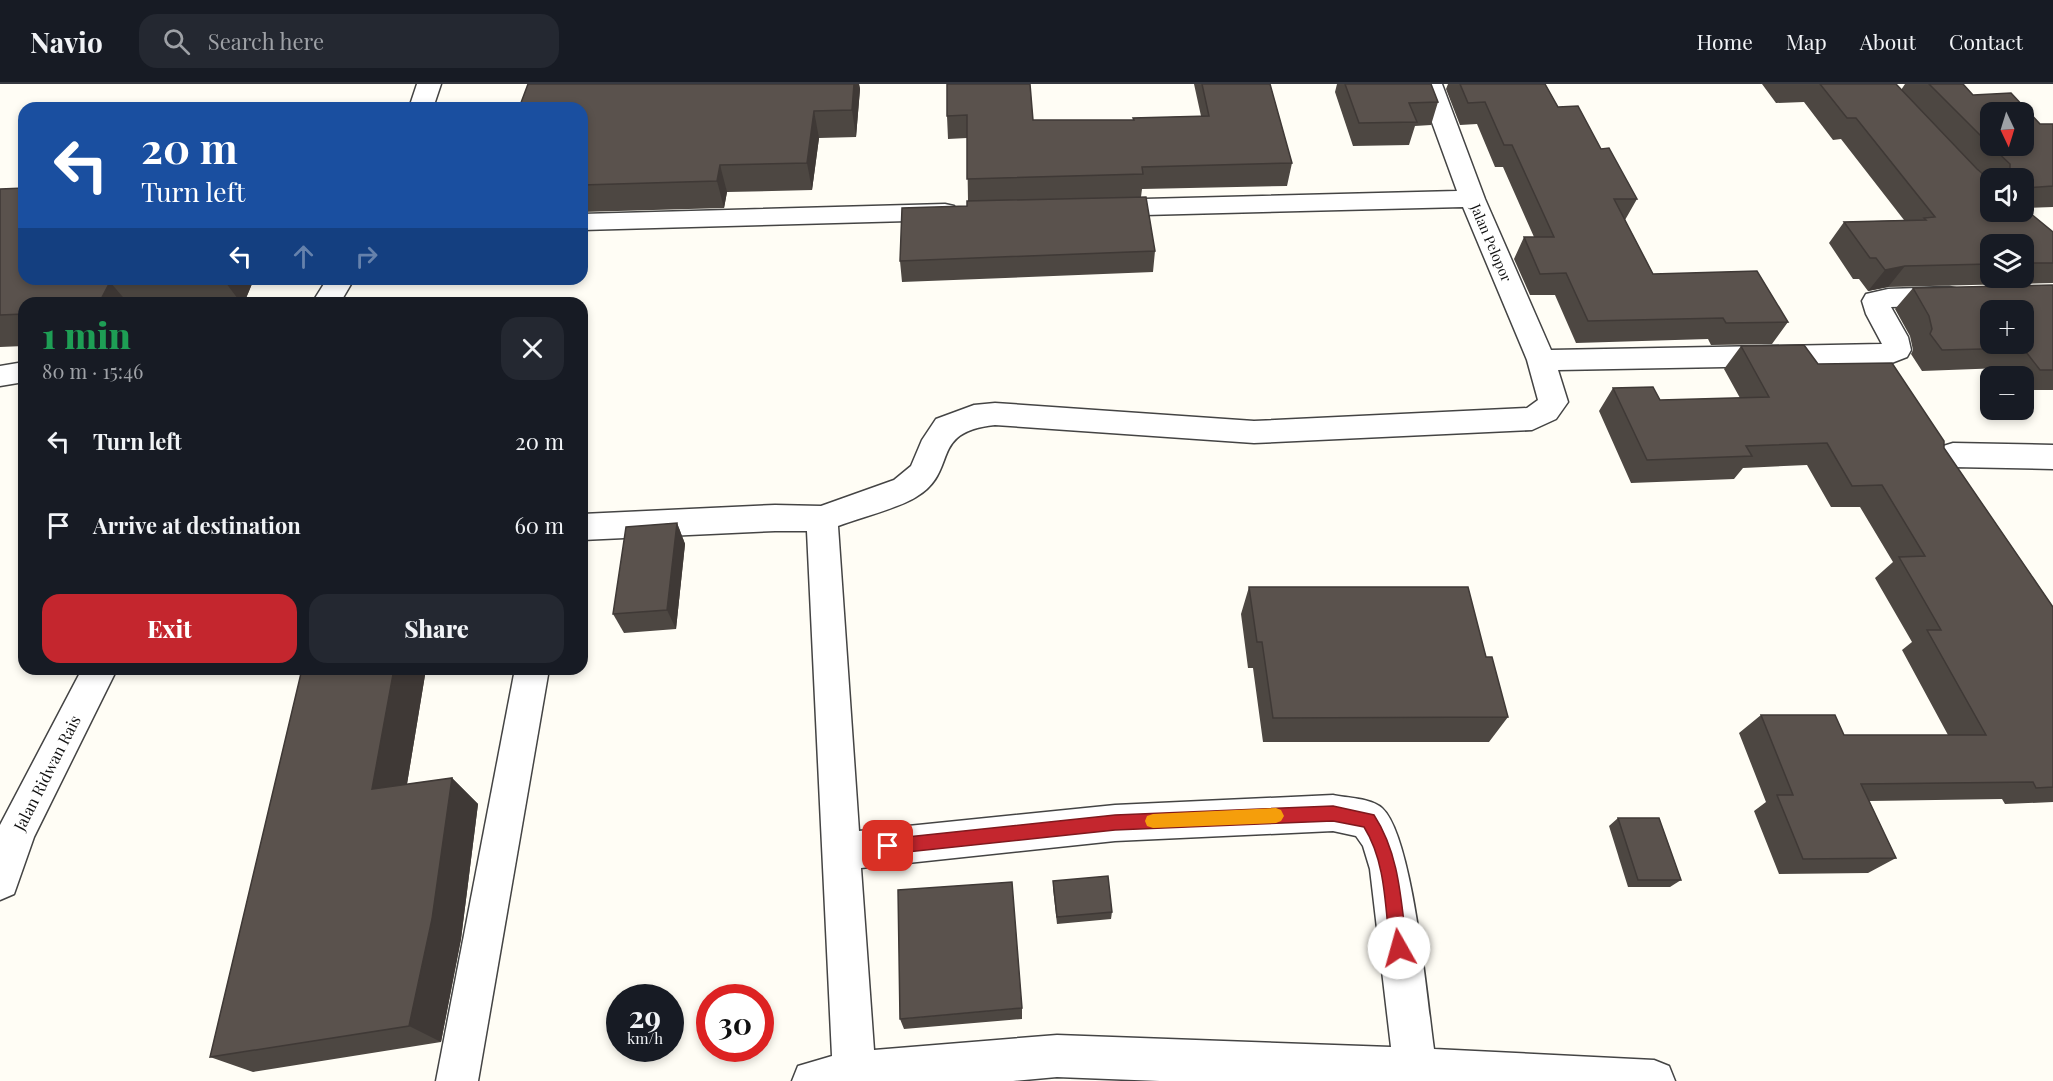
<!DOCTYPE html>
<meta charset="utf-8">
<style>
:root{--surface:#171b24;--page:#242831;--text:#f1f3f6;--muted:#9ea1a6;--line:#363941;--accent:#c4262e}
body{margin:0;font-family:"Playfair Display",serif;background:var(--page);color:var(--text);height:100vh;display:flex;flex-direction:column;font-size:22px;white-space:nowrap}
*{box-sizing:border-box;margin:0}
p{font-size:20px;color:var(--muted)}
.icon{flex:none;width:33px;height:33px;fill:none;stroke:currentColor;stroke-width:2;stroke-linecap:round;stroke-linejoin:round}
.map{position:relative;flex:1;overflow:hidden}
.panel{position:absolute;left:18px;top:213px;width:570px;height:378px;display:flex;flex-direction:column;background:var(--surface);border-radius:18px;box-shadow:0 3px 9px #0003}
.panel>*{flex:none}
.guide{position:absolute;left:18px;top:18px;width:570px;height:183px;border-radius:18px;box-shadow:0 3px 9px #0003;background:#1a4fa0;color:#fff;overflow:hidden}
.needle{width:39px;rotate:176deg}
.tools{position:absolute;left:1980px;top:18px;display:grid;gap:12px}
.tools a{display:grid;place-items:center;width:54px;height:54px;border-radius:12px;background:var(--surface);box-shadow:0 3px 9px #0003;font-size:30px}
.speed{position:absolute;left:606px;top:900px;display:flex;gap:12px;font-size:30px;font-weight:700;text-align:center}
.speed>*{display:grid;place-content:center;width:78px;height:78px;border-radius:50%;background:var(--surface);box-shadow:0 3px 9px #0003;line-height:1}
.speed small{font-size:15px;font-weight:400}
.speed .limit{border:9px solid #d22;background:#fff;color:#111}
.pin{position:absolute;display:grid;place-items:center;width:51px;height:51px;color:#fff;margin:-26px;border-radius:12px;box-shadow:0 3px 9px #0006}
.me{position:absolute;width:66px;margin:-33px;rotate:353deg;stroke-linejoin:round;filter:drop-shadow(0 0 4px #0008)}
.turn{display:flex;align-items:center;gap:21px;height:126px;padding:0 24px;font-size:27px}
.turn .icon{width:78px;height:78px;stroke-width:2.5}
.turn b{display:block;font-size:42px;line-height:51px}
.lanes{display:flex;align-items:center;height:57px;padding:0 24px;background:#0003;justify-content:center;gap:30px;direction:ltr}
.lanes .off{opacity:.35}
.round{display:grid;place-items:center;flex:none;width:63px;height:63px;border-radius:18px;background:var(--page)}
.overview{display:flex;align-items:center;justify-content:space-between;height:102px;padding:0 24px}
h1{font-size:36px;font-weight:800;line-height:45px;color:#1e9e55}
.primary-button{display:flex;gap:12px;margin-top:auto;padding:12px 24px}
.primary-button a{flex:1;height:69px;border-radius:18px;background:var(--accent);color:#fff;font-size:24px;font-weight:800;line-height:69px;text-align:center}
.primary-button a+a{background:var(--page);color:var(--text)}
ul{padding:0;list-style:none}
li{display:flex;align-items:center;gap:18px;height:84px;padding:0 24px}
li div{flex:1}
li b{display:block;font-size:22px}
li em{font-style:normal}
header{display:flex;align-items:center;gap:36px;box-sizing:border-box;height:84px;padding:0 30px;background:var(--surface);border-bottom:2px solid var(--line)}
header strong{font-size:28px}
nav{display:flex;gap:33px;margin-inline-start:auto;font-size:21px}
.search{width:420px;height:54px;background:var(--page);display:flex;align-items:center;gap:15px;box-sizing:border-box;padding:0 21px;border-radius:18px;color:var(--muted);font-size:22px}
.map>svg:first-child{display:block}
</style>
<header>
<strong>Navio</strong>
<div class="search"><svg class="icon" aria-label="search" viewBox="0 0 24 24"><circle cx="10" cy="10" r="6"/><path d="M15 15l6 6"/></svg>Search here</div>
<nav><a>Home</a><a>Map</a><a>About</a><a>Contact</a></nav>
</header>
<div class="map">
<svg width="2053" height="997" viewBox="0 0 2053 997">
<rect width="100%" height="100%" fill="#fffdf5"/>
<g fill="none" stroke-linecap="round" stroke-linejoin="round">
<g stroke="#444" stroke-width="3">
<g id="minor">
<path d="M417 0H441L433 24H409Z"/>
<path d="M1418 0H1442L1485 115 1551 266 1882 260 1866 230 1862 217 1866 210 1888 205 1949 203 1959 205 1963 212 1959 219 1949 221 1891 223 1908 253 1911 266 1907 273 1889 280 1558 286 1568 318 1556 335 1532 346 1254 359 995 341C927 348 960 387 916 413 899 424 859 434 838 442L859 747 1115 721 1333 711C1347 714 1371 714 1382 724 1413 752 1427 917 1434 965L1654 976 1669 982 1675 997H1160L1057 993 1013 997H792L798 982 832 972 807 447H775L582 456V430L775 421 821 422 894 396 911 382 922 356 936 335 974 321 995 319 1254 337 1527 324 1538 316 1527 276 1463 123 1105 132 1096 130 1092 124 1096 118 1105 116 1457 107ZM1333 747 1356 752 1363 762 1370 785 1391 963 1057 951 874 966 861 784 1115 757Z"/>
<path d="M945 120 954 122 958 128 954 134 945 136 582 146V130Z"/>
<path d="M327 195H354L340 219H312Z"/>
<path d="M24 278V298L0 302V282Z"/>
<path d="M1953 359 2053 361V385L1953 383 1966 404 1961 413 1950 416 1939 413C1929 397 1918 385 1927 367Z"/>
<path d="M82 585H117L34 753 14 810 0 816V741Z"/>
<path d="M515 585H549L478 997H436Z"/>
</g>
</g>
<use href="#minor" fill="#fff" fill-rule="evenodd"/>
</g>
<g fill="#4d4742" fill-rule="evenodd">
<path d="M528 0H859L860 5 856 53 819 54 812 106 727 108 724 124 582 128V24Z"/>
<path d="M947 0 1033 36H1133V34L1201 32 1194 0H1270L1292 79 1287 102 1142 105 1141 113 1155 167 1153 188 902 198 900 177 967 122 968 117 967 54 948 55 947 32Z"/>
<path d="M1337 0H1431L1438 18 1431 41 1415 42 1409 61 1353 62 1335 8Z"/>
<path d="M1448 0H1545L1558 23 1601 65 1637 115 1625 136 1653 190 1788 238 1772 260 1711 261 1708 255 1576 259 1555 211H1530L1514 175 1524 153H1534L1503 83H1495L1477 40 1460 41 1446 5Z"/>
<path d="M1762 0H1896L1901 6 1905 0H1963L1973 11 2040 40H2053V123L2024 124 2053 179V199L1888 203 1868 207 1859 195H1853L1829 159 1844 138 1904 136 1841 55 1833 56 1804 18 1776 19ZM1990 28 2024 62H1990ZM1990 94H2024V128H1990ZM1990 160H2024V194H1990Z"/>
<path d="M24 195H254L244 219H24V262L0 263V231Z"/>
<path d="M2053 201V306H2024V292H2008L2002 284 1922 287 1911 270 1913 266 1910 252 1895 225 1913 204Z"/>
<path d="M1741 262 1818 280 1944 364 2053 523V718L2005 720 2002 715 1869 717 1896 774 1868 789 1779 790 1754 727 1766 718 1739 649 1761 631 1844 651H1948L1902 566 1912 558 1875 494 1893 478 1860 423H1831L1807 381 1743 384 1734 395 1631 399 1599 327 1613 304 1660 316 1740 314 1724 285Z"/>
<path d="M677 439 685 460 676 545 624 549 613 530Z"/>
<path d="M1249 503 1486 573 1508 633 1489 658H1263L1253 584H1248L1241 530Z"/>
<path d="M302 585H426L407 700 452 694 478 720 461 855 441 958 253 988 210 973Z"/>
<path d="M1618 734 1681 796 1670 803H1628L1609 742Z"/>
<path d="M1053 797 1112 828 1111 835 1057 840 1053 804Z"/>
<path d="M1022 924V935L904 945 900 935Z"/>
</g>
<g fill="#3f3936">
<path d="M854 0H859L860 5 856 53 852 26Z"/>
<path d="M814 27 819 54 812 106 807 79Z"/>
<path d="M720 81 727 108 724 124 717 97Z"/>
<path d="M1905 182 1888 203 1868 207 1885 186Z"/>
<path d="M223 195H254L244 219H241Z"/>
<path d="M110 198 128 219H99Z"/>
<path d="M677 439 685 460 676 545 667 526Z"/>
<path d="M394 585H426L402 730 372 705Z"/>
<path d="M452 694 478 720 461 855 441 958 409 942Z"/>
</g>
<g fill="#5a524d" stroke="#3f3936" stroke-width="1.5" fill-rule="evenodd">
<path d="M528 0H854L852 26 814 27 807 79 720 81 717 97 582 101V24H519Z"/>
<path d="M947 0H1030L1033 36H1134L1133 34 1209 32 1202 0H1270L1292 79 1142 83 1143 90 967 95V31L947 32Z"/>
<path d="M1345 0H1431L1438 18 1409 19 1417 38 1359 39Z"/>
<path d="M1460 0H1545L1558 23 1578 22 1601 65 1609 64 1637 115H1614L1653 190 1757 187 1788 238 1726 239 1723 234 1588 237 1566 189 1540 190 1524 153H1554L1512 61H1504L1485 18 1468 19Z"/>
<path d="M1820 0H1896L1977 85 1990 96V128H2024V124L2053 148V179H2024V160H1990V180L1905 182 1885 186 1876 174H1870L1844 138 1926 136 1924 134 1935 133 1856 34H1847Z"/>
<path d="M1929 0H1963L1973 11 2011 9 2040 40H2053V102L2024 104V94H2010V80L1991 62H2024V28H1990V61Z"/>
<path d="M24 104V195H161L110 198 99 219H24V230L0 231V105Z"/>
<path d="M1146 113 1155 167 900 177 902 124 967 122V117Z"/>
<path d="M2053 201V286H2040L2023 264 1942 266 1930 250 1932 245 1929 232 1913 204ZM1990 226H2024V260H1990Z"/>
<path d="M1804 261 1818 280 1892 279 1944 357V364L2053 523V703L2036 704 2033 698 1861 700 1896 774 1803 775 1777 711H1793L1761 631H1835L1844 651H1986L1927 546H1941L1899 473 1925 472 1882 401 1852 402 1827 359 1746 362 1752 372 1647 376 1613 304 1653 303 1660 316 1769 313 1741 262Z"/>
<path d="M677 439 667 526 613 530 626 443Z"/>
<path d="M1249 503H1468L1486 573H1492L1508 633 1273 634 1262 558H1257Z"/>
<path d="M302 585H394L372 705 452 694 432 835 409 942 210 973Z"/>
<path d="M1618 734H1659L1681 796H1638Z"/>
<path d="M1108 792 1112 828 1057 833 1053 797Z"/>
<path d="M1012 798 1022 924 900 935 898 806Z"/>
</g>
<path fill="#c4262e" stroke="#7f191e" stroke-width="1.5" d="M1333 722 1374 731C1400 771 1401 818 1407 864L1405 870 1399 872 1393 870 1390 864C1385 823 1386 778 1364 743L1333 737 1115 746 888 770 883 768 881 762 883 757 888 755 1115 731Z"/>
<path fill="#f59e0b" d="M1276 724 1281 726 1284 732 1281 737 1276 739 1153 744 1147 742 1145 737 1147 732 1153 730Z"/>
<g text-anchor="middle" stroke-width="6" stroke-linejoin="round" paint-order="stroke">
<g font-size="14" fill="#111" stroke="#fff">
<text transform="translate(1491 159) rotate(67)" y="5">Jalan Pelopor</text>
</g>
<g font-size="16" fill="#111" stroke="#fff">
<text transform="translate(47 689) rotate(-63)" y="6">Jalan Ridwan Rais</text>
</g>
</g>
</svg>
<div class="tools">
<a><svg class="needle" viewBox="-14 -14 28 28"><path d="M0-13l5 13h-10z" fill="#e53935"/><path d="M0 13l5-13h-10z" fill="#9ea1a6"/></svg></a>
<a><svg class="icon" aria-label="sound" viewBox="0 0 24 24"><path d="M4 9h4l5-4v14l-5-4H4zM17 9q2 3 0 6"/></svg></a>
<a><svg class="icon" aria-label="layers" viewBox="0 0 24 24"><path d="M12 4l9 5-9 5-9-5zM3 14l9 5 9-5"/></svg></a>
<a>+</a>
<a>−</a>
</div>
<div class="speed"><div>29<small>km/h</small></div><div class="limit">30</div></div>
<div class="pin" style="left:888px;top:762px;background:#d93025"><svg class="icon" aria-label="arrive" viewBox="0 0 24 24"><path d="M6 21V4h12l-3 4 3 4H6"/></svg></div>
<svg class="me" style="left:1399px;top:864px" viewBox="-20 -20 40 40"><circle r="19" fill="#fff"/><path d="M0-13L10 11 0 6-10 11z" fill="#c4262e"/></svg>
<div class="guide">
<div class="turn"><svg class="icon" aria-label="left" viewBox="0 0 24 24"><path d="M17 20v-9H6M10 6l-5 5 5 5"/></svg><div><b>20 m</b>Turn left</div></div>
<div class="lanes"><svg class="icon" aria-label="left" viewBox="0 0 24 24"><path d="M17 20v-9H6M10 6l-5 5 5 5"/></svg><svg class="icon off" aria-label="ahead" viewBox="0 0 24 24"><path d="M12 20V5M6 11l6-6 6 6"/></svg><svg class="icon off" aria-label="right" viewBox="0 0 24 24"><path d="M7 20v-9h11M14 6l5 5-5 5"/></svg></div>
</div>
<section class="panel">
<div class="overview"><div><h1>1 min</h1><p>80 m · 15:46</p></div><a class="round"><svg class="icon" aria-label="close" viewBox="0 0 24 24"><path d="M6 6l12 12M18 6L6 18"/></svg></a></div>
<ul>
<li><svg class="icon" aria-label="left" viewBox="0 0 24 24"><path d="M17 20v-9H6M10 6l-5 5 5 5"/></svg><div><b>Turn left</b></div><em>20 m</em></li>
<li><svg class="icon" aria-label="arrive" viewBox="0 0 24 24"><path d="M6 21V4h12l-3 4 3 4H6"/></svg><div><b>Arrive at destination</b></div><em>60 m</em></li>
</ul>
<div class="primary-button"><a>Exit</a><a>Share</a></div>
</section>
</div>
